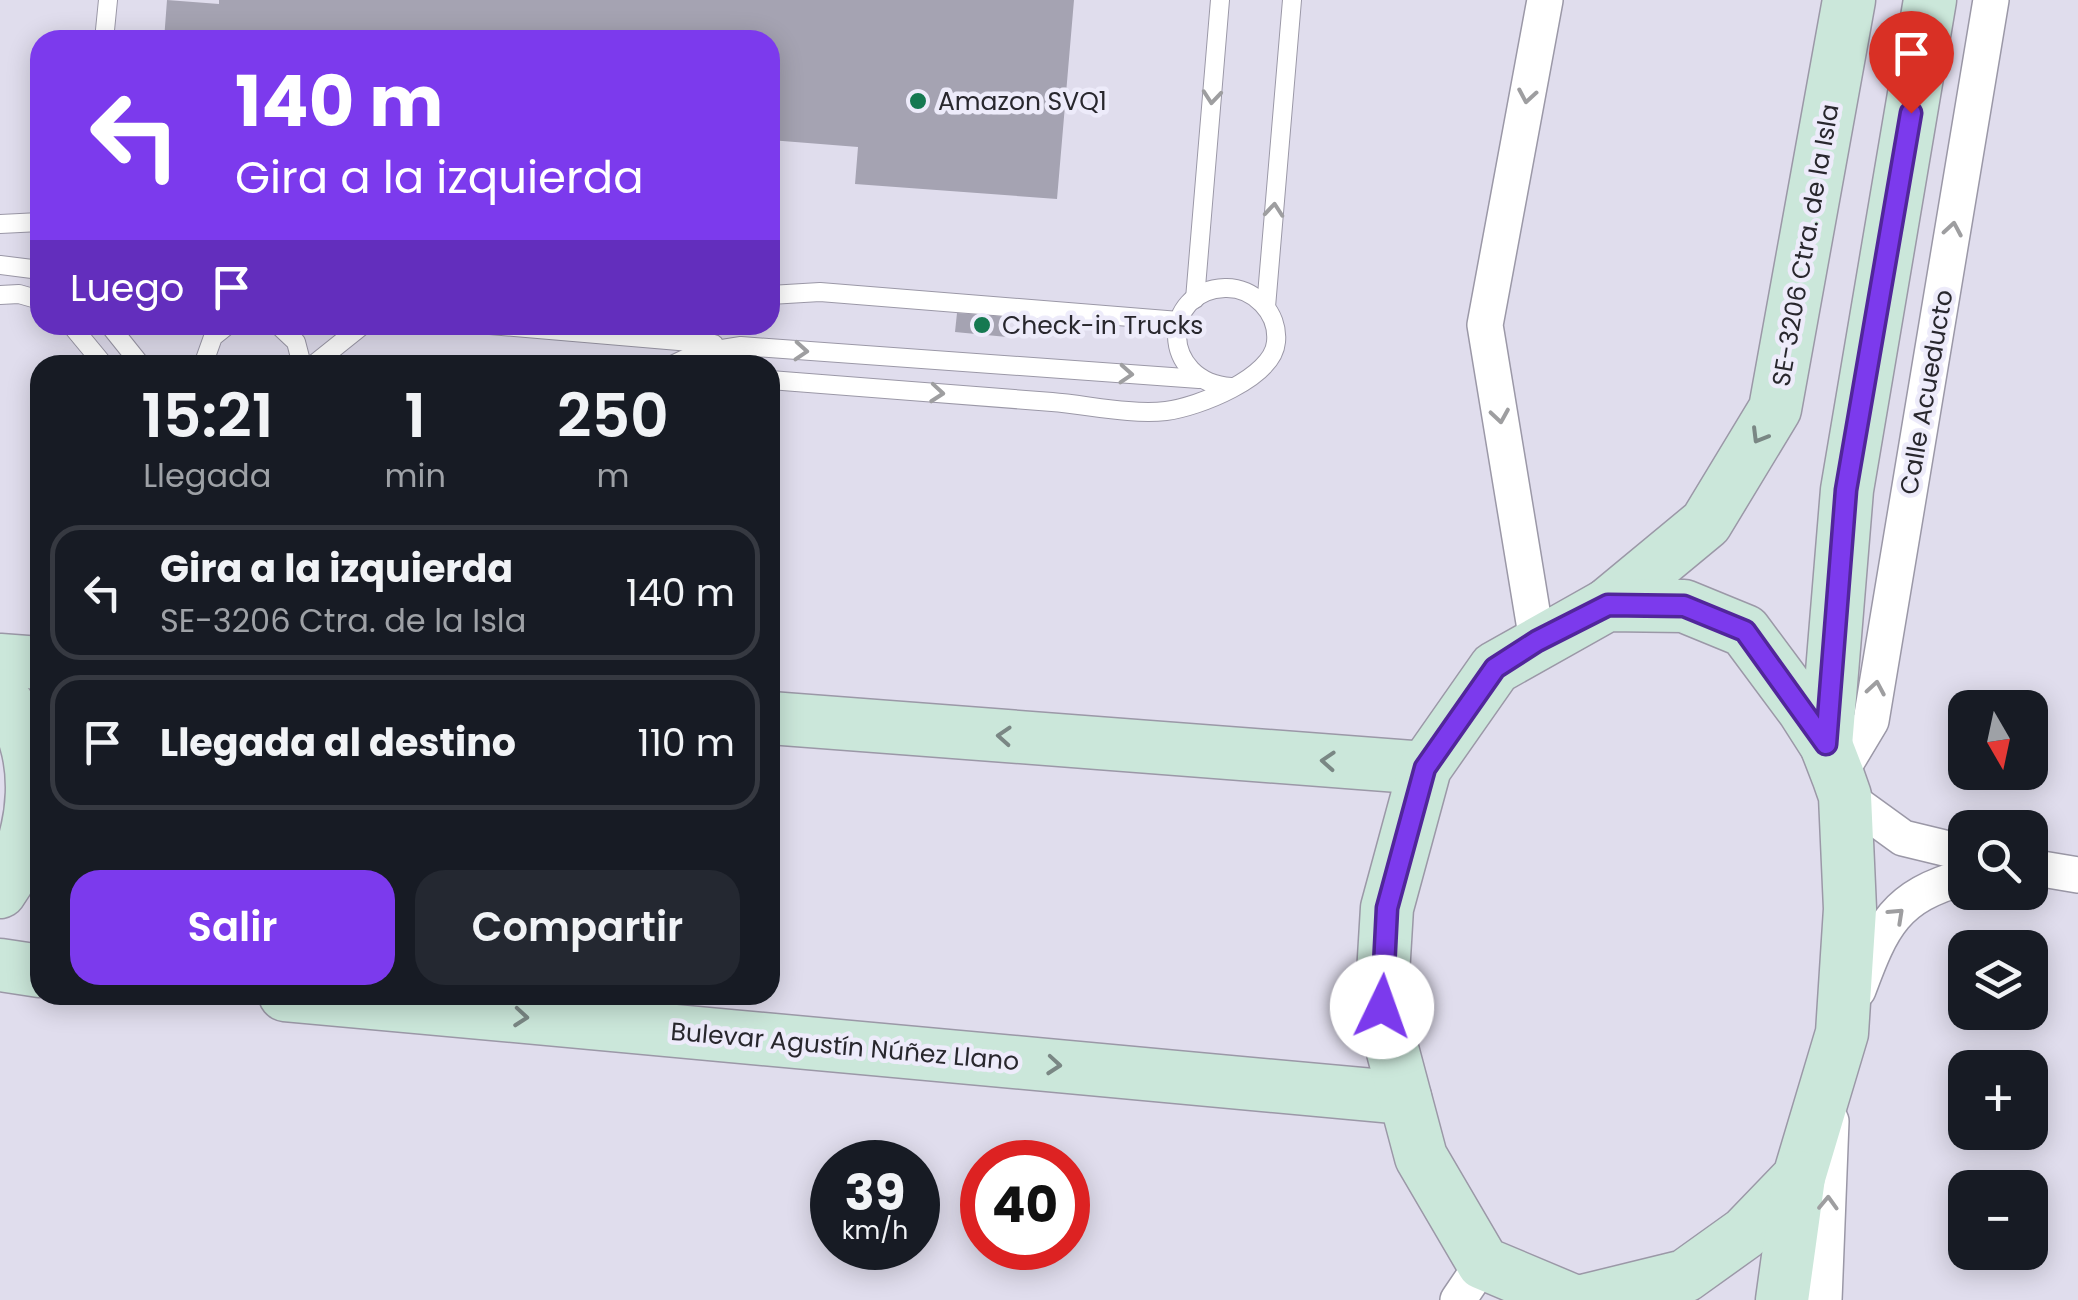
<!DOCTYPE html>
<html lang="es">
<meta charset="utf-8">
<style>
:root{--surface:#171b24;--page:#242831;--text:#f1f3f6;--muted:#9ea1a6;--line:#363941;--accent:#7c3aed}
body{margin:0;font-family:Poppins,sans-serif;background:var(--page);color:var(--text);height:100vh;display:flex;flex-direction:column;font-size:38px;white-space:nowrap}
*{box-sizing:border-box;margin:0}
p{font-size:32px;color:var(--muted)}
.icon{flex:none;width:55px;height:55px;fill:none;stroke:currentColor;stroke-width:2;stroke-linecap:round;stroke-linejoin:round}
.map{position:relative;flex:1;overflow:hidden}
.sheet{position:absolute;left:30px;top:355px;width:750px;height:650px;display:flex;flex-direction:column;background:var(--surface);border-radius:30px;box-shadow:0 5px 25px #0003}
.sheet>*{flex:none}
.banner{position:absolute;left:30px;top:30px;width:750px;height:305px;border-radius:30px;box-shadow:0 5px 25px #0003;background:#7c3aed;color:#fff;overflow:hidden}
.needle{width:65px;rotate:171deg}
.buttons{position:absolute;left:1948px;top:690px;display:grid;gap:20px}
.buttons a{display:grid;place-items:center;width:100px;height:100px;border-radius:20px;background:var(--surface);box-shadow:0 5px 25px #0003;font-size:50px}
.speed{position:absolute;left:810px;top:1140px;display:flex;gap:20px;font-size:50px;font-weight:700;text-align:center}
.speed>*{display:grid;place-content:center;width:130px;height:130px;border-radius:50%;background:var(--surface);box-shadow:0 5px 25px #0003;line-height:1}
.speed small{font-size:25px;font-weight:400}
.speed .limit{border:15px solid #d22;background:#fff;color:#111}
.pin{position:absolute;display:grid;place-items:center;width:85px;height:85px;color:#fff;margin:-102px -42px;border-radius:50% 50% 50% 0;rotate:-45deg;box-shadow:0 0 10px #0007}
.pin .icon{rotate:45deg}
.me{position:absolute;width:110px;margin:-55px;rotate:3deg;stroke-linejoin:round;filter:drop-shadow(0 0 8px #0008)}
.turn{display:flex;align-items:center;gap:35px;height:210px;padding:0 40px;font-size:45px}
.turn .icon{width:130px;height:130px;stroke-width:2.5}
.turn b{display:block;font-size:70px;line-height:85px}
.then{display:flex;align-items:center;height:95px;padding:0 40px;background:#0003;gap:20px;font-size:38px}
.eta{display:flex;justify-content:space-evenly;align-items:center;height:170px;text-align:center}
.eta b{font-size:60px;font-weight:600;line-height:70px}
.button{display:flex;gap:20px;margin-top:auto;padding:20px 40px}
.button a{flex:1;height:115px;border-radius:30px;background:var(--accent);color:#fff;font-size:40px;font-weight:600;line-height:115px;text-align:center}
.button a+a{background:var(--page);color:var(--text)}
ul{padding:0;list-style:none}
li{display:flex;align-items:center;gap:30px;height:135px;margin:0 20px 15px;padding:0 20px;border:5px solid var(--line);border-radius:30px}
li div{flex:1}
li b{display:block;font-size:38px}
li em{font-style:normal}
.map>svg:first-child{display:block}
</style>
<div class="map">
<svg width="2078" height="1300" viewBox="0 0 2078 1300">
<rect width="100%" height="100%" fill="#e0dded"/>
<g fill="#a5a3b2">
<path d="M167 0 219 4V0H1074L1057 199 855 184 858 147 770 140V40H164Z"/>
<path d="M957 313 1008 317 1007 337 955 332Z"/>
</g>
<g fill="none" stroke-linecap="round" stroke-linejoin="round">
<g stroke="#9b98a7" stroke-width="20">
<g id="lane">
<path d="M104 40 108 0"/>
<path d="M0 224 40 222"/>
<path d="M0 265 40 270"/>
<path d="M0 295 19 294 40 300"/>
<path d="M770 295 820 292 1179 321"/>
<path d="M1195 299 1220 0"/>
<path d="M1266 307 1292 0"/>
<path d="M71 325 104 365"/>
<path d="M109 325 141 365"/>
<path d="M278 325 296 342 302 365"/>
<path d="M490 325 714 344"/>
<path d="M203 365 213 337 228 325"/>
<path d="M313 365 363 325"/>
<path d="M672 365 697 353 741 346 1199 379"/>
<path d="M770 380C864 387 958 395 1052 402 1088 405 1131 415 1166 411 1198 407 1273 378 1276 342 1279 313 1254 287 1225 288 1160 290 1160 382 1231 387"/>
</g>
</g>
<g stroke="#9b98a7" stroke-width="38">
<g id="street">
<path d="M1537 641 1485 325 1545 0"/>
<path d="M1838 776 1871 721 1991 0"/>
<path d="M1845 796 1903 838 1965 853"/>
<path d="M2030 867 2078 875"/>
<path d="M1858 990C1882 925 1895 896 1965 877"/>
<path d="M1458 1300 1483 1263"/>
<path d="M1824 1300 1831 1121"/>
</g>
</g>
<g stroke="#9b98a7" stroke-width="55">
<g id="secondary">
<path d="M1607 605 1706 523 1775 409 1849 0"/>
<path d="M0 660 40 663"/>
<path d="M0 695C47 747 38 839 0 892"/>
<path d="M770 718 1425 768"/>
<path d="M1826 745 1847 490 1930 0"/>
<path d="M0 965 40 971"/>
<path d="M285 995 1405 1098"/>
<path d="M1571 1300 1483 1263 1421 1157 1381 1007 1387 908 1425 768 1495 668 1607 605 1684 606 1745 631 1803 709 1826 745 1838 776 1845 796 1850 909 1842 1033 1799 1177 1745 1233 1685 1276 1587 1300"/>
<path d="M1782 1300 1799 1177"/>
</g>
</g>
<use href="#lane" stroke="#fff" stroke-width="18"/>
<use href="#street" stroke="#fff" stroke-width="35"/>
<use href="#secondary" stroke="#cbe7da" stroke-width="52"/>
</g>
<defs><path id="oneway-chevron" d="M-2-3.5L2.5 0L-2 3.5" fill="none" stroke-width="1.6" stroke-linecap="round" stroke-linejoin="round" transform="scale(2.5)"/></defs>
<g stroke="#9e9ea0">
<use href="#oneway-chevron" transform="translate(1527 96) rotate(100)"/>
<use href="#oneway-chevron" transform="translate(1212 97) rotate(95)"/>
<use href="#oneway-chevron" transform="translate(1274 210) rotate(-85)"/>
<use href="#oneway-chevron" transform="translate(1953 229) rotate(-80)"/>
<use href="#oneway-chevron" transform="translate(801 351) rotate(4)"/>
<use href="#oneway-chevron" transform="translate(1126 374) rotate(4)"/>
<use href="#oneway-chevron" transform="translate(937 393) rotate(5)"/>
<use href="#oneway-chevron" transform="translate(1500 416) rotate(81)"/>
<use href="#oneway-chevron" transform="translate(1876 688) rotate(-80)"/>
<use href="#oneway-chevron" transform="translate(1897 915) rotate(-43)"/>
<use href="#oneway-chevron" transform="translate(1828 1203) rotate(-88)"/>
</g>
<g stroke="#7a8784">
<use href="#oneway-chevron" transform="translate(1759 436) rotate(121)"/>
<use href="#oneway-chevron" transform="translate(1004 736) rotate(-176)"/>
<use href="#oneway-chevron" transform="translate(1328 761) rotate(-176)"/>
<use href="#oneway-chevron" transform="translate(521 1017) rotate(5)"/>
<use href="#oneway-chevron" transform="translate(1054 1065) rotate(5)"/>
</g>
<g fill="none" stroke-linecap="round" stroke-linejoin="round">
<g stroke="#51269a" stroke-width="25">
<path id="route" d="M1382 1007 1387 908 1425 768 1495 668 1537 641 1608 605 1684 606 1745 631 1826 744 1846 490 1911 113"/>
</g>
<use href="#route" stroke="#7c3aed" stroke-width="18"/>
</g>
<g fill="#157951" stroke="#edebfa" stroke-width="4">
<circle cx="918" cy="101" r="10"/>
<circle cx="982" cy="325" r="10"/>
</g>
<g text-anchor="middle" stroke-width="9" stroke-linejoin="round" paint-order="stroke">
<g font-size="25" fill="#28272d" stroke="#edebfa" text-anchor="start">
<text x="938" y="110">Amazon SVQ1</text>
<text x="1002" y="334">Check-in Trucks</text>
</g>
<g font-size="25" fill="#28272d" stroke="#edebfa">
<text transform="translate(1805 245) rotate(-80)" y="9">SE-3206 Ctra. de la Isla</text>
<text transform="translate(1926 392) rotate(-80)" y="9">Calle Acueducto</text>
<text transform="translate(845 1046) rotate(5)" y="9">Bulevar Agustín Núñez Llano</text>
</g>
</g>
</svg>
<div class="buttons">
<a><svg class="needle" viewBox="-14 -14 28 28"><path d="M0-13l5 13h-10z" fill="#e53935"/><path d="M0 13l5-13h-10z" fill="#9ea1a6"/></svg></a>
<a><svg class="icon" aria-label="search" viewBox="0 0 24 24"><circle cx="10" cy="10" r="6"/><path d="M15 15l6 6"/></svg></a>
<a><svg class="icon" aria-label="layers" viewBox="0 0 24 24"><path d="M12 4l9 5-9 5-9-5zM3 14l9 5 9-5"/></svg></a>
<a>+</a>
<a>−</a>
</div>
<div class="speed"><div>39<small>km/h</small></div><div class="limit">40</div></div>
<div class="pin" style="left:1911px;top:113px;background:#d93025"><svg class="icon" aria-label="arrive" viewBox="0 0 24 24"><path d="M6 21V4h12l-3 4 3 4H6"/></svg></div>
<svg class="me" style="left:1382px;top:1007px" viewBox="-20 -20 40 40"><circle r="19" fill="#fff"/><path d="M0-13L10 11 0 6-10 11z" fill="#7c3aed"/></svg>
<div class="banner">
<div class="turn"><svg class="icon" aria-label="left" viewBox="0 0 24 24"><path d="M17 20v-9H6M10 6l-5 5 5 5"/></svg><div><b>140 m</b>Gira a la izquierda</div></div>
<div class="then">Luego<svg class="icon" aria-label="arrive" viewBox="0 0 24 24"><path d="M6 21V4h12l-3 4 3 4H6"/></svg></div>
</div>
<section class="sheet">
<div class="eta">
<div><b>15:21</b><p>Llegada</p></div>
<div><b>1</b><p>min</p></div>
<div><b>250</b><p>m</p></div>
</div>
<ul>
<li><svg class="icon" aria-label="left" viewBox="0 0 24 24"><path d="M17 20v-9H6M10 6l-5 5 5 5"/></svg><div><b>Gira a la izquierda</b><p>SE-3206 Ctra. de la Isla</p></div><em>140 m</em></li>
<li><svg class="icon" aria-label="arrive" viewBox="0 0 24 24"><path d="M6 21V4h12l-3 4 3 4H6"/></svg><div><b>Llegada al destino</b></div><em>110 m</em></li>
</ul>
<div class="button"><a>Salir</a><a>Compartir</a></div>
</section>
</div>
